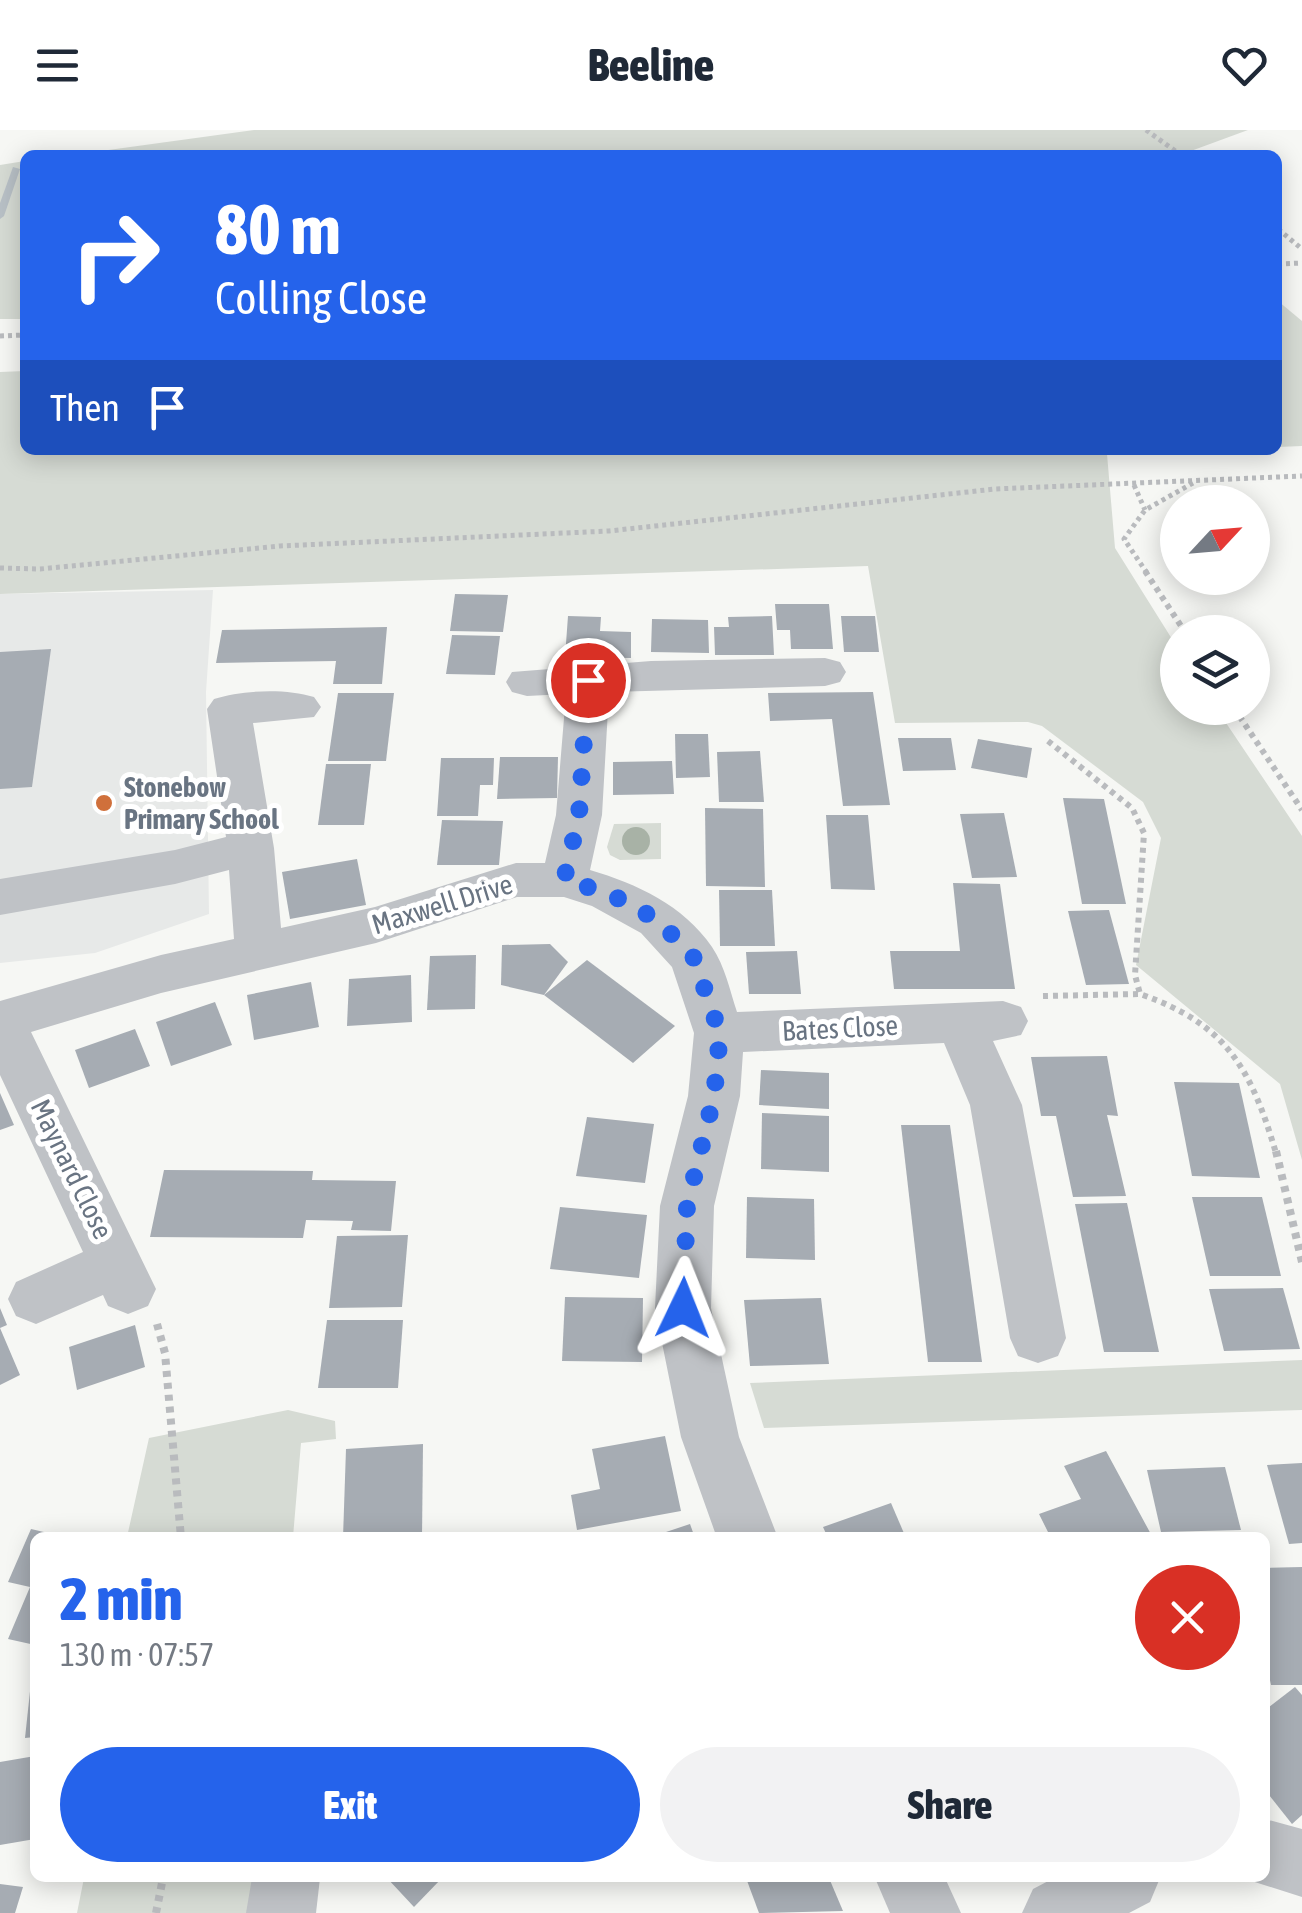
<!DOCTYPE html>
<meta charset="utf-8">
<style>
:root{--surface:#fff;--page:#f2f2f3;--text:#1f2937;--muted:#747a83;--accent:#2563eb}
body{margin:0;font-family:"Asap Condensed",sans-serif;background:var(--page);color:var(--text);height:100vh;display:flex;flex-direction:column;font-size:38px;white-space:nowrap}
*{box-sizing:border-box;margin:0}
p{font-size:32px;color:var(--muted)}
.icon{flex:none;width:55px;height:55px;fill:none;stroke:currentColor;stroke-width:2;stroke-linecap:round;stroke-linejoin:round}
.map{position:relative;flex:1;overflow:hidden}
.details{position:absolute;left:30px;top:1402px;width:1240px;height:350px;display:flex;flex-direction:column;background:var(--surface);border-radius:15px;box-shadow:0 5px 25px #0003}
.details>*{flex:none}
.top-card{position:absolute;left:20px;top:20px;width:1262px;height:305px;border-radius:15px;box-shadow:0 5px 25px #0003;background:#2563eb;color:#fff;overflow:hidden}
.needle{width:65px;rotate:64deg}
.tools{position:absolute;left:1160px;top:355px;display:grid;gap:20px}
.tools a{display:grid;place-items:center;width:110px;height:110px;border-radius:50%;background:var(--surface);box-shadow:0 5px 25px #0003;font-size:50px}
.pin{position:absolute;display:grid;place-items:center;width:85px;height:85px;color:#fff;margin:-42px;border:5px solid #fff;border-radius:50%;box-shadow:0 2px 10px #0007}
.me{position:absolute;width:110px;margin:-55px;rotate:2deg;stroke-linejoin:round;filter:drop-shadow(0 0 8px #0008)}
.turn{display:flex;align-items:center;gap:35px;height:210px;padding:0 30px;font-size:45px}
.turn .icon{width:130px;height:130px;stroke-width:2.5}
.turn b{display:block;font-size:70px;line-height:85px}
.then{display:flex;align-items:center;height:95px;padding:0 30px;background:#0003;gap:20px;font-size:38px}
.round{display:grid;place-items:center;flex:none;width:105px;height:105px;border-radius:52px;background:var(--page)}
.summary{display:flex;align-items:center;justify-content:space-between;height:170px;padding:0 30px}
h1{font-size:60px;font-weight:800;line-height:75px;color:var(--accent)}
.button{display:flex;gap:20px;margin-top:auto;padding:20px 30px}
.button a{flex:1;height:115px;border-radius:60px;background:var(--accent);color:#fff;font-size:40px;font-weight:800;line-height:115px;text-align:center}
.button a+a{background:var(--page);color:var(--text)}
header{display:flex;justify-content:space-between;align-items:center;height:130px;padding:0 30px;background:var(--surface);font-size:45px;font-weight:800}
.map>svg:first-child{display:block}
</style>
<header><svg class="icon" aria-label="menu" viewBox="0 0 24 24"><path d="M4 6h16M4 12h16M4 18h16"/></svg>Beeline<svg class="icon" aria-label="heart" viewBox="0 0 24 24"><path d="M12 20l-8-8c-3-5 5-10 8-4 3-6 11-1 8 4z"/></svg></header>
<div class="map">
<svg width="1302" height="1783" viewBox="0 0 1302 1783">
<rect width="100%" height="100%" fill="#f6f7f4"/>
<path fill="#e7e9e8" d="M213 460 206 562 209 784 95 823 0 833V464Z"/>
<g fill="#d6dbd4">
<path d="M254 0H1248L1180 25H72Z"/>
<path d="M25 31V189H0V35Z"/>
<path d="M1278 171 1302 191V316L1278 317Z"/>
<path d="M25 241V320H1202L1107 324 1115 418 1177 517 1178 578H1216L1302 706V1030L1280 954 1136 835 1161 708 1143 672 1042 596 1028 592 895 593 868 436 0 464V242Z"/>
<path d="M661 693V729L620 730 610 725 607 717 614 694Z"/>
<path d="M1302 1230V1280L764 1298 750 1253Z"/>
<path d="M288 1280 335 1291 336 1309 301 1313 293 1407H127L149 1308Z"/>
<path d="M84 1748H259L256 1783H77Z"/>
</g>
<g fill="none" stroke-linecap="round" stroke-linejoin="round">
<path fill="#b8c0c6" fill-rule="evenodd" d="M13 37 20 39 4 86 0 89V73Z"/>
</g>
<g fill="#a6acb3">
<path d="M455 464 508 465 503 502 450 501Z"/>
<path d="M775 474H829L833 519H791L790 500H777Z"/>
<path d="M568 486 601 487 600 501 631 502V528L565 527Z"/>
<path d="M772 486 774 525H715L714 497H729L728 487Z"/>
<path d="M841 486H875L879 522H844Z"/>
<path d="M652 489 708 490 709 523 651 522Z"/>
<path d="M387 497 382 554H333L336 531 216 533 222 500Z"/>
<path d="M452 505 500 506 495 545 446 544Z"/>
<path d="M51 519 32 657 0 659V522Z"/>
<path d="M873 562 890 675 843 676 832 589 770 591 768 563Z"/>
<path d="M338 563H394L386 631H328Z"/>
<path d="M675 604H708L710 647 676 648Z"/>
<path d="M898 608H951L956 640 903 641Z"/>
<path d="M978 609 1032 618 1027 648 971 638Z"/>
<path d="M760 621 764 672H719L717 622Z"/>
<path d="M500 627H558L557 668 497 669Z"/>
<path d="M441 628H494L493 655H480L478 686H437Z"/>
<path d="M672 631 674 664 613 665V632Z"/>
<path d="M326 634H371L364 695H318Z"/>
<path d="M1063 668 1104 669 1126 774H1082Z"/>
<path d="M705 678 763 679 765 757 706 756Z"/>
<path d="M1004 683 1017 747 972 748 960 684Z"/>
<path d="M826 685H868L875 760 831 759Z"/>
<path d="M442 690 503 691 499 735H437Z"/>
<path d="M357 729 366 775 290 789 282 742Z"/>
<path d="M953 753 1000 754 1015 859H894L890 821H960Z"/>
<path d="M719 760H772L775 816H720Z"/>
<path d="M1109 780 1129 854 1086 855 1068 781Z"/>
<path d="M550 814 568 832 544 865 501 855 502 815Z"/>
<path d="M797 821 801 864H749L746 822Z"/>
<path d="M476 825 475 879 427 880 430 826Z"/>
<path d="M587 830 675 896 633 933 544 865Z"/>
<path d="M411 845 412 892 347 896 349 849Z"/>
<path d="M311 852 319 897 254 910 247 865Z"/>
<path d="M215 872 232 915 171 936 156 892Z"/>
<path d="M135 899 150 936 89 958 75 920Z"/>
<path d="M1107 926 1118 986 1107 985 1126 1066 1073 1067 1056 986H1041L1031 927Z"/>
<path d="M761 940 829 943V979L759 975Z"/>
<path d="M1174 952 1239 953 1260 1048 1192 1046Z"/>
<path d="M0 963 14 995 0 1000Z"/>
<path d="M762 983 829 986V1042L761 1039Z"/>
<path d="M587 987 654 994 645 1053 576 1046Z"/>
<path d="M901 995H950L982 1232H928Z"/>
<path d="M164 1040 313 1041 312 1050 396 1051 391 1101 351 1100 353 1091 306 1090 303 1108 150 1107Z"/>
<path d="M747 1067 814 1069 815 1130 746 1128Z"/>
<path d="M1192 1067H1262L1281 1146H1210Z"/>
<path d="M1127 1073 1159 1222H1104L1075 1074Z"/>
<path d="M560 1077 647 1085 639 1148 550 1139Z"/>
<path d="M408 1105 402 1177 329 1178 337 1106Z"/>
<path d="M1283 1158 1300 1219 1224 1221 1209 1159Z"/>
<path d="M565 1167 643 1168 642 1232 562 1231Z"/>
<path d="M821 1168 829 1234 750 1236 744 1170Z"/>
<path d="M0 1178 7 1195 0 1198 20 1245 0 1255Z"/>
<path d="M327 1190H403L398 1258H318Z"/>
<path d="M135 1195 145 1237 77 1260 69 1217Z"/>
<path d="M665 1306 681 1381 577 1400 571 1365 600 1359 592 1319Z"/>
<path d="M423 1314 422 1408H343L346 1319Z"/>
<path d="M1106 1321 1153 1408H1051L1039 1384 1081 1369 1064 1336Z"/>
<path d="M1302 1333V1413L1289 1414 1267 1335Z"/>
<path d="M1225 1337 1241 1400 1161 1402 1147 1340Z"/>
<path d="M891 1373 906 1408H828L823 1397Z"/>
<path d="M690 1394 695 1408H651V1407Z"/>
<path d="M31 1399 61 1406 35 1408V1515L8 1509 30 1457 8 1452Z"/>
<path d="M1302 1437V1555H1271L1265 1527V1438Z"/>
<path d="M31 1552H35V1607L25 1608Z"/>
<path d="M1295 1557 1302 1565V1685L1292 1694 1265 1660V1580Z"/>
<path d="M35 1626V1709L0 1715V1632Z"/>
<path d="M387 1748H442L414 1777Z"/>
<path d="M746 1748H829L843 1781 759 1783Z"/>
<path d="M0 1754 23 1757 15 1783H0Z"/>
</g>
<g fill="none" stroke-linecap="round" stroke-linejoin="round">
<g stroke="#b9bbbe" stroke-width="5" stroke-dasharray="4 4" stroke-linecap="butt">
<path d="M1146 0 1181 25"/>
<path d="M1278 99 1302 119"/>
<path d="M1278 134 1302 133"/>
<path d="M0 206 25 205"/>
<path d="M1134 355 1145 380"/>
<path d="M0 438 40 439 280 416 609 401 995 359 1302 346"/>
<path d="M1147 443 1124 409 1145 380 1193 353"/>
</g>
<g stroke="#b9bbbe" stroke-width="6" stroke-dasharray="5 5" stroke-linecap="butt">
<path d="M1145 441 1185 502"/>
<path d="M1234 578 1302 680"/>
<path d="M1048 611 1132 678 1144 703 1135 845 1140 864C1227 894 1251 939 1276 1023"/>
<path d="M1043 866 1140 864"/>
</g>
<g stroke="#b9bbbe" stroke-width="8" stroke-dasharray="6 6" stroke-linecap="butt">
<path d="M1276 1021 1302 1132"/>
<path d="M157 1194 165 1223 181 1408"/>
<path d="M156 1783 163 1748"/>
</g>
<g fill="#bfc2c6" fill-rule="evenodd">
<path d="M825 528 840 532 846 542 840 552 825 556 609 562 602 685 590 740C637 754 683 775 712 817 725 836 730 861 737 882L1003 871 1021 877 1028 891 1021 905 993 911 1022 975 1066 1208 1058 1226 1038 1233 1018 1226 1010 1208 970 975 944 913 743 922 740 966 714 1076 711 1178 739 1307 778 1408H717L681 1307 655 1178 660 1076 688 966 694 903 672 837 641 803 592 776 564 767H517L376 813 161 863 31 902 156 1159 148 1176 128 1184 108 1176 103 1165 36 1194 16 1186 8 1169 16 1152 83 1122 0 945V871L161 825 234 809 229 740 175 754 0 785V749L175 720 226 707 207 579 214 569C243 560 285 558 314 567L321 577 314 587 253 593 274 718 281 798 375 777 516 733H545L556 685 566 564 527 566 512 562 506 552 512 542 651 531Z"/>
<path d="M1265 1689 1302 1699V1767L1242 1748H1265Z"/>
<path d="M252 1748H320L316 1783H246Z"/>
<path d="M875 1748H945L961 1783H890Z"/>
<path d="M1054 1748H1160L1150 1772 1129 1783H1022L1033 1759Z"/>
</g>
</g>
<circle fill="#a8b2a6" cx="636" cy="711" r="14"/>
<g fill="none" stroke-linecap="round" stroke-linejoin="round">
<path stroke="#2563eb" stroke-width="18" stroke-dasharray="0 32.4" d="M588 550 579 685 564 750 608 763 658 790 694 828 720 904 714 966 687 1076 683 1178"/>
</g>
<circle fill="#d0703b" stroke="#fff" stroke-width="4" cx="104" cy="673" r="10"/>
<g text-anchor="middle" stroke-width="10" stroke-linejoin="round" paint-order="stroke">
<g font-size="28" font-weight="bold" fill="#697482" stroke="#fff" text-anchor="start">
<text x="124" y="667">Stonebow<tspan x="124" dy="32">Primary School</tspan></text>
</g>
<g font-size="28" fill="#697482" stroke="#fff">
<text transform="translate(442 774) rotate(-17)" y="10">Maxwell Drive</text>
<text transform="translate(840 898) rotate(-3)" y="10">Bates Close</text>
<text transform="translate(72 1039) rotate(64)" y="10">Maynard Close</text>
</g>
</g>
</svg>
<div class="tools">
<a><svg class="needle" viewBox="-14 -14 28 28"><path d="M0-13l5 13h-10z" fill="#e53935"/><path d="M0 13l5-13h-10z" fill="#747a83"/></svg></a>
<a><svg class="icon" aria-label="layers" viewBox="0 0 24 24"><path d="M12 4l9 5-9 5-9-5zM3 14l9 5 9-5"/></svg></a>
</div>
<div class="pin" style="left:588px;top:550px;background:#d93025"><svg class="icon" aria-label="arrive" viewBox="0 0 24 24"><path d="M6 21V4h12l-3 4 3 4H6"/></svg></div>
<svg class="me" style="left:683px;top:1178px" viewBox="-20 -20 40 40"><path d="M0-17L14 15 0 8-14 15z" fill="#2563eb" stroke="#fff" stroke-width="4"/></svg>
<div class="top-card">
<div class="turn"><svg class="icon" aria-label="right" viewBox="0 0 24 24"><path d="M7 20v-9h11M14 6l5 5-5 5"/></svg><div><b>80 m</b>Colling Close</div></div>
<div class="then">Then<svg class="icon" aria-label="arrive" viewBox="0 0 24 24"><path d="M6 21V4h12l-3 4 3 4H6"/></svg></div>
</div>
<section class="details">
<div class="summary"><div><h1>2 min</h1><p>130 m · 07:57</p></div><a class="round" style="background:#d93025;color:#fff"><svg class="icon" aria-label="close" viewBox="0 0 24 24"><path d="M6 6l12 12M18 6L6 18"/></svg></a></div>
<div class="button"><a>Exit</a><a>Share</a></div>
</section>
</div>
